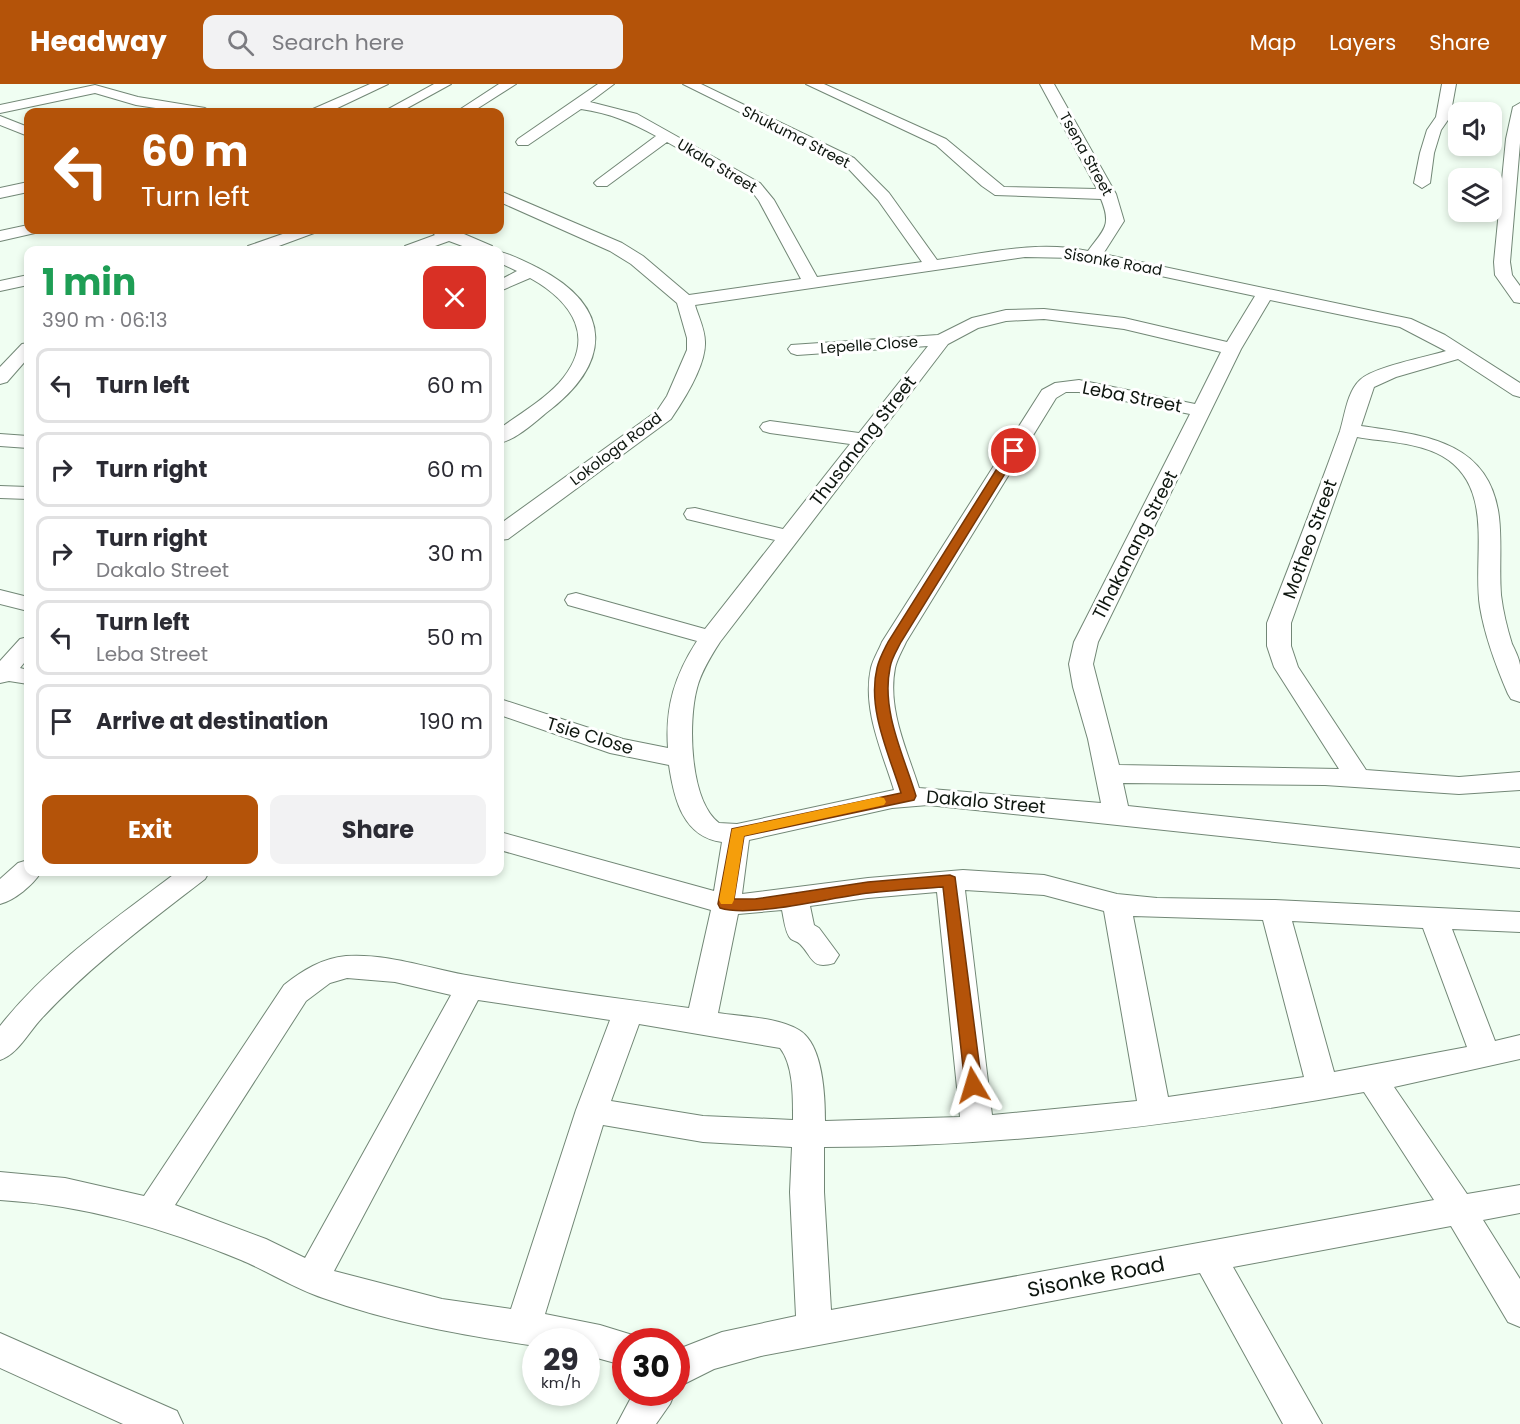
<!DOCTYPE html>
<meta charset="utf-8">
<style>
:root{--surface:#fff;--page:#f2f2f3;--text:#2b2b33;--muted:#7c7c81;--line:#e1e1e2;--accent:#b45309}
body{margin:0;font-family:Poppins,sans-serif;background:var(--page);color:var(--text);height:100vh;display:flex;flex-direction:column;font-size:22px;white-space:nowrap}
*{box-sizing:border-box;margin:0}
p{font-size:20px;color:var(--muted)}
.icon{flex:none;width:33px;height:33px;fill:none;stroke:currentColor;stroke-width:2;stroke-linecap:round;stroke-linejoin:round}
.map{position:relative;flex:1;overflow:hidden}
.sheet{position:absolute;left:24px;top:162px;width:480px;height:630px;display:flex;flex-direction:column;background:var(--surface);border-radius:12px;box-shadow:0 3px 9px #0003}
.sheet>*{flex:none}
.hud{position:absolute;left:24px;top:24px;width:480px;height:126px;border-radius:12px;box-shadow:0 3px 9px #0003;background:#b45309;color:#fff;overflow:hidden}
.tools{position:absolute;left:1448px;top:18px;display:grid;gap:12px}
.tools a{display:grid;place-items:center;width:54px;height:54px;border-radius:12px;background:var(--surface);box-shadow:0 3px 9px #0003;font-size:30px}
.speed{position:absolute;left:522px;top:1244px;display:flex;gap:12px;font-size:30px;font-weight:700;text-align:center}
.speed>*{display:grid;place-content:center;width:78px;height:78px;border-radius:50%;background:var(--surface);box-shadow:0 3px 9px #0003;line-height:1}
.speed small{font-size:15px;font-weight:400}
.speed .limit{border:9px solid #d22;background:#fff;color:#111}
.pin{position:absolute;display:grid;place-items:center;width:51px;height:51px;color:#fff;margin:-26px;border:3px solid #fff;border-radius:50%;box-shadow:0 2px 6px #0007}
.me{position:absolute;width:66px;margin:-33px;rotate:353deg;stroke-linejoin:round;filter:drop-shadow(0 0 4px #0008)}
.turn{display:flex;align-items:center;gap:21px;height:126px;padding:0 18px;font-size:27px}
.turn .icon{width:78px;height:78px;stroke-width:2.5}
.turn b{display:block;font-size:42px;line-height:51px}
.round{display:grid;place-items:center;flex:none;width:63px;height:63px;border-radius:12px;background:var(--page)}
.head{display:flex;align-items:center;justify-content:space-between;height:102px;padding:0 18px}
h1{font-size:36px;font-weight:700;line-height:45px;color:#1e9e55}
.button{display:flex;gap:12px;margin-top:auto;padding:12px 18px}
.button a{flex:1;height:69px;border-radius:12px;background:var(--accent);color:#fff;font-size:24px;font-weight:700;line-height:69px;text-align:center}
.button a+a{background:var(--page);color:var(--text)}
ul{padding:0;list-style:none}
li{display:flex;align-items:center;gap:18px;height:75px;margin:0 12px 9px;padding:0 6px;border:3px solid var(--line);border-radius:12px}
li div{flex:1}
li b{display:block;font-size:22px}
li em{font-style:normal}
header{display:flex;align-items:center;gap:36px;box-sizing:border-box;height:84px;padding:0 30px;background:var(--accent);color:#fff}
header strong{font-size:28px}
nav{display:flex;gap:33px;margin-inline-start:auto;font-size:21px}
.search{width:420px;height:54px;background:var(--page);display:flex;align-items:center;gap:15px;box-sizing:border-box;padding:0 21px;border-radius:12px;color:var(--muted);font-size:22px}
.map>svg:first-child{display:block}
</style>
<header>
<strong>Headway</strong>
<div class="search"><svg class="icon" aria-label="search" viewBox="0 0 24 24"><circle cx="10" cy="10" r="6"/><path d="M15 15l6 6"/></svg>Search here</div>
<nav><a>Map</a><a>Layers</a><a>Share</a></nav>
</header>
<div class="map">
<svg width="1520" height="1340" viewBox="0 0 1520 1340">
<rect width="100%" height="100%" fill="#f0fef2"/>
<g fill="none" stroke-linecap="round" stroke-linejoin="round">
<g stroke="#728776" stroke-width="2">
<g id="minor">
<path d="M370 0H388L329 28H311L313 25Z"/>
<path d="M434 0H451L400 28H383Z"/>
<path d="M499 0H516L472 28H456Z"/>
<path d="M598 0H614L590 18 637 30 760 99 774 116 817 193 922 178 878 116 844 80 683 0H701L854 74 889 109 937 176C986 169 1039 156 1088 167 1104 145 1112 142 1101 115L995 111 982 102 936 61 806 0H824L946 55 1004 103 1097 105 1040 0H1054L1116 110 1124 137 1103 170 1411 235 1445 251 1520 299V313L1513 311 1458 275 1396 293 1374 303 1361 342C1423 351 1490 356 1499 433 1502 459 1499 485 1501 511 1503 527 1507 544 1512 560 1515 566 1519 574 1520 581 1520 593 1520 606 1520 618L1511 615 1508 610C1496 582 1485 553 1480 523 1472 473 1496 403 1442 372 1417 358 1385 358 1357 353L1291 539V562L1298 583 1366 686 1459 693 1520 688V706L1459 710 1325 701 1123 699 1128 722 1520 764V784L928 721 892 724 749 756 742 810 868 794 963 786 1044 791 1117 810 1157 814 1275 816 1520 828V848L1452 845 1495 957 1520 951V975L1394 1003 1467 1110 1520 1101V1129L1483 1136 1520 1195V1243L1508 1238 1451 1142 1233 1183 1322 1340H1283L1200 1189 761 1272 714 1285 676 1304V1266L722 1248 796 1232 790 1108 792 1063 703 1058 603 1041 545 1230 600 1241 639 1253 640 1257H626V1282L586 1271V1257H536V1262C463 1251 392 1239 323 1214 294 1204 269 1188 241 1176 163 1144 85 1121 0 1116V1088L65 1094 144 1112 284 901C302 887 322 874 346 872 388 869 430 885 472 892 543 905 616 914 689 924L711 826 500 766V748L714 807 722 758C683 753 674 715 669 681L610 669 500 631V615L623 655 668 664C665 623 675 591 697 557L568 521 565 516 568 511 576 509 705 545 775 456 687 435 684 430 687 425 695 424 783 445 850 360 770 349 763 347 760 343 763 339 770 337 859 349 928 262 797 271 791 269 788 265 791 261 938 251 972 234 1006 226 1044 225 1124 234 1227 258 1255 212 1076 174 1025 173 695 221C698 232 705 245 705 258 706 281 684 316 671 335L508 455 500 456V440L657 327 667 312 687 266V254L677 219 631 180 610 167 500 118V107L622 159 643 172 689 211 801 195 759 117 750 105 667 58 607 102H597L594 99 597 96 656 52C631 38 609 29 581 25L528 61H518L516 58 518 55ZM1270 216 1400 243 1446 267C1426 273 1373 283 1360 296 1347 308 1345 331 1340 347 1317 411 1292 475 1267 539V562L1274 583 1339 685 1119 681 1093 580 1098 558 1241 265ZM1044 235 1124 245 1221 268 1195 320 1079 296 1055 299 1042 306 882 558C879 566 873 575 871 584 862 625 882 667 894 706L737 740 719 739C689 716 688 637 697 604 701 588 711 572 720 558L948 260 978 244 1006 237ZM1066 308H1079L1190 330 1074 558 1069 580 1073 603 1088 655 1101 719 919 704C907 666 887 625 895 584 897 575 902 567 906 558L1056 314ZM965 806 1044 811 1104 827 1137 1017 992 1031ZM937 808 960 1033 825 1037C825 1012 823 960 799 946 777 933 743 933 718 929L738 830 782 826C784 835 785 849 791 855 794 857 797 857 800 860 813 873 811 886 834 879L839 871 819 844 814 841 810 822 868 814ZM1133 832 1263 836 1304 993 1168 1013ZM1292 837 1423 844 1467 963 1334 988ZM347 894 395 898 451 911 305 1174 266 1155 175 1121 306 917 330 899ZM478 916 610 936 576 1026 511 1225 442 1215 334 1187ZM639 940 780 964C794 982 793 1015 793 1036L703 1032 611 1017ZM1364 1008 1434 1116 831 1226 824 1108V1063C1005 1063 1186 1040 1364 1008Z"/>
<path d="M1442 0H1456L1450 33 1441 46 1434 69 1430 99 1422 104 1414 99 1420 69 1427 46 1436 33Z"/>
<path d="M95 1 138 13 205 24 212 28H182L136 21 95 9 0 29V21Z"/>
<path d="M1520 19V59L1510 178 1512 191 1520 202V219L1514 218 1495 191 1494 178 1506 55 1513 23Z"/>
<path d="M0 32 28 43V52L0 41Z"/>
<path d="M28 98V108L0 114V104Z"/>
<path d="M28 141V146H37L35 149 0 157V147Z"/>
<path d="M294 146H316L314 149 268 166H246L248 162Z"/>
<path d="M430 146 457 147 492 162 494 166H473L449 157 424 166H403L405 162 435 151Z"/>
<path d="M500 168C513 171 526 178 538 184 614 223 612 280 546 329 533 340 516 355 500 359V344C520 330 542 317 559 299 598 255 573 218 530 194L500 207V196L517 187 500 179Z"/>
<path d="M28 191V201L0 207V197Z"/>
<path d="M28 259V274L7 298 0 300V283L22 260Z"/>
<path d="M0 350 28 352V364L0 362Z"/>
<path d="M0 402 28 403V415L0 414Z"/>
<path d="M0 506 28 513V527L0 520Z"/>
<path d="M28 553V574L20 584 28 586V600L9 597 0 599V577L20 555Z"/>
<path d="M28 776V788H41C33 801 15 816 0 820V795L18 779Z"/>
<path d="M177 788H209L205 795C148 839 90 882 41 935 28 949 18 970 0 976V942C49 880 115 835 177 788Z"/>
<path d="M0 1249 177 1327 183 1340H123L0 1284Z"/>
<path d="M634 1308H675L670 1320 656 1340H617Z"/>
</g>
</g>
<use href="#minor" fill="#fff" fill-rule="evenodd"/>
</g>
<path fill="#b45309" stroke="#753606" stroke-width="1.5" d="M1014 364 1019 367 901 558C897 566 891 575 890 584 881 627 904 672 916 712L914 716 744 752 734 815H755L868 798 950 791 955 793 982 1001 979 1006 973 1008 967 1006 965 1001 943 803C918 805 893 806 869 809 832 813 752 834 720 824L718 820 732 745 901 709C889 670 867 625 877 584 879 575 884 566 888 558L1008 367Z"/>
<path fill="#f59e0b" d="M879 713 884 714 886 718 884 721 744 752 734 816 732 820H721L719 816 732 745Z"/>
<g text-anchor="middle" stroke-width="6" stroke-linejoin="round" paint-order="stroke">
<g font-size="15" fill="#0e160f" stroke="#fff">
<text transform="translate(796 53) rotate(27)" y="5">Shukuma Street</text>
<text transform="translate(1086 70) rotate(61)" y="5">Tsena Street</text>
<text transform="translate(717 82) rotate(31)" y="5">Ukala Street</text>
<text transform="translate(1113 178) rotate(10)" y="5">Sisonke Road</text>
<text transform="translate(869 261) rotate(-4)" y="5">Lepelle Close</text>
<text transform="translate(616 365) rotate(-37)" y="5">Lokologa Road</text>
</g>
<g font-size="18" fill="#0e160f" stroke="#fff">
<text transform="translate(1132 313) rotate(11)" y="6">Leba Street</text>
<text transform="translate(863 357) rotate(-52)" y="6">Thusanang Street</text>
<text transform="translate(1310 455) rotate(-70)" y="6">Motheo Street</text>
<text transform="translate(1135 461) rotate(-63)" y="6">Tlhakanang Street</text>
<text transform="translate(590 652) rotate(17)" y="6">Tsie Close</text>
<text transform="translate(986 718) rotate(5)" y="6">Dakalo Street</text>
</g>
<g font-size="21" fill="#0e160f" stroke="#fff">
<text transform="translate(1096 1193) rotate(-11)" y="7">Sisonke Road</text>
</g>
</g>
</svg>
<div class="tools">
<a><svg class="icon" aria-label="sound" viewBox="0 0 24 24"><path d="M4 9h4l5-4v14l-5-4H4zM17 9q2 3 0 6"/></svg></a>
<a><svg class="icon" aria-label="layers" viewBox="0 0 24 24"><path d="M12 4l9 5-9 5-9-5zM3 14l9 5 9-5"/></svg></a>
</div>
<div class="speed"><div>29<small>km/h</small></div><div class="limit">30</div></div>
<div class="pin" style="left:1014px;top:367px;background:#d93025"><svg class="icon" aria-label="arrive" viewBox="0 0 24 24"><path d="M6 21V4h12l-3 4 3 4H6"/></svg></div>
<svg class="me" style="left:973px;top:1001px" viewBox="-20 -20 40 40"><path d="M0-17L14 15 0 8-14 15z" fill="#b45309" stroke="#fff" stroke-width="4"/></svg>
<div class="hud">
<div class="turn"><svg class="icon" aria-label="left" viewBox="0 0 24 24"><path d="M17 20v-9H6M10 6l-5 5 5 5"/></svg><div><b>60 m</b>Turn left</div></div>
</div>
<section class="sheet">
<div class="head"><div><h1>1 min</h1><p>390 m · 06:13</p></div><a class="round" style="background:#d93025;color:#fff"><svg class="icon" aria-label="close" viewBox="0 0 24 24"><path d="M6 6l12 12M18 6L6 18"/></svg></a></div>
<ul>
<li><svg class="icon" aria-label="left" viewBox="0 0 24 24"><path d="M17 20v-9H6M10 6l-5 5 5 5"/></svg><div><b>Turn left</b></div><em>60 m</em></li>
<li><svg class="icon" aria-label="right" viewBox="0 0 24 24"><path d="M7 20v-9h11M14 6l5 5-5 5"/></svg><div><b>Turn right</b></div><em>60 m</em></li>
<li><svg class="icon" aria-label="right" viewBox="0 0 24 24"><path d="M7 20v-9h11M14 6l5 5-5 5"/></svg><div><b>Turn right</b><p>Dakalo Street</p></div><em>30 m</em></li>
<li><svg class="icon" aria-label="left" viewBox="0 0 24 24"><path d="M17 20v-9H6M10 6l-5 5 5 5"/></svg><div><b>Turn left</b><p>Leba Street</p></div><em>50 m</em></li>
<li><svg class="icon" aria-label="arrive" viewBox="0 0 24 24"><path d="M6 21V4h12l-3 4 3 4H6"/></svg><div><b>Arrive at destination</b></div><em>190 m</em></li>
</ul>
<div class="button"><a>Exit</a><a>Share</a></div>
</section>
</div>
